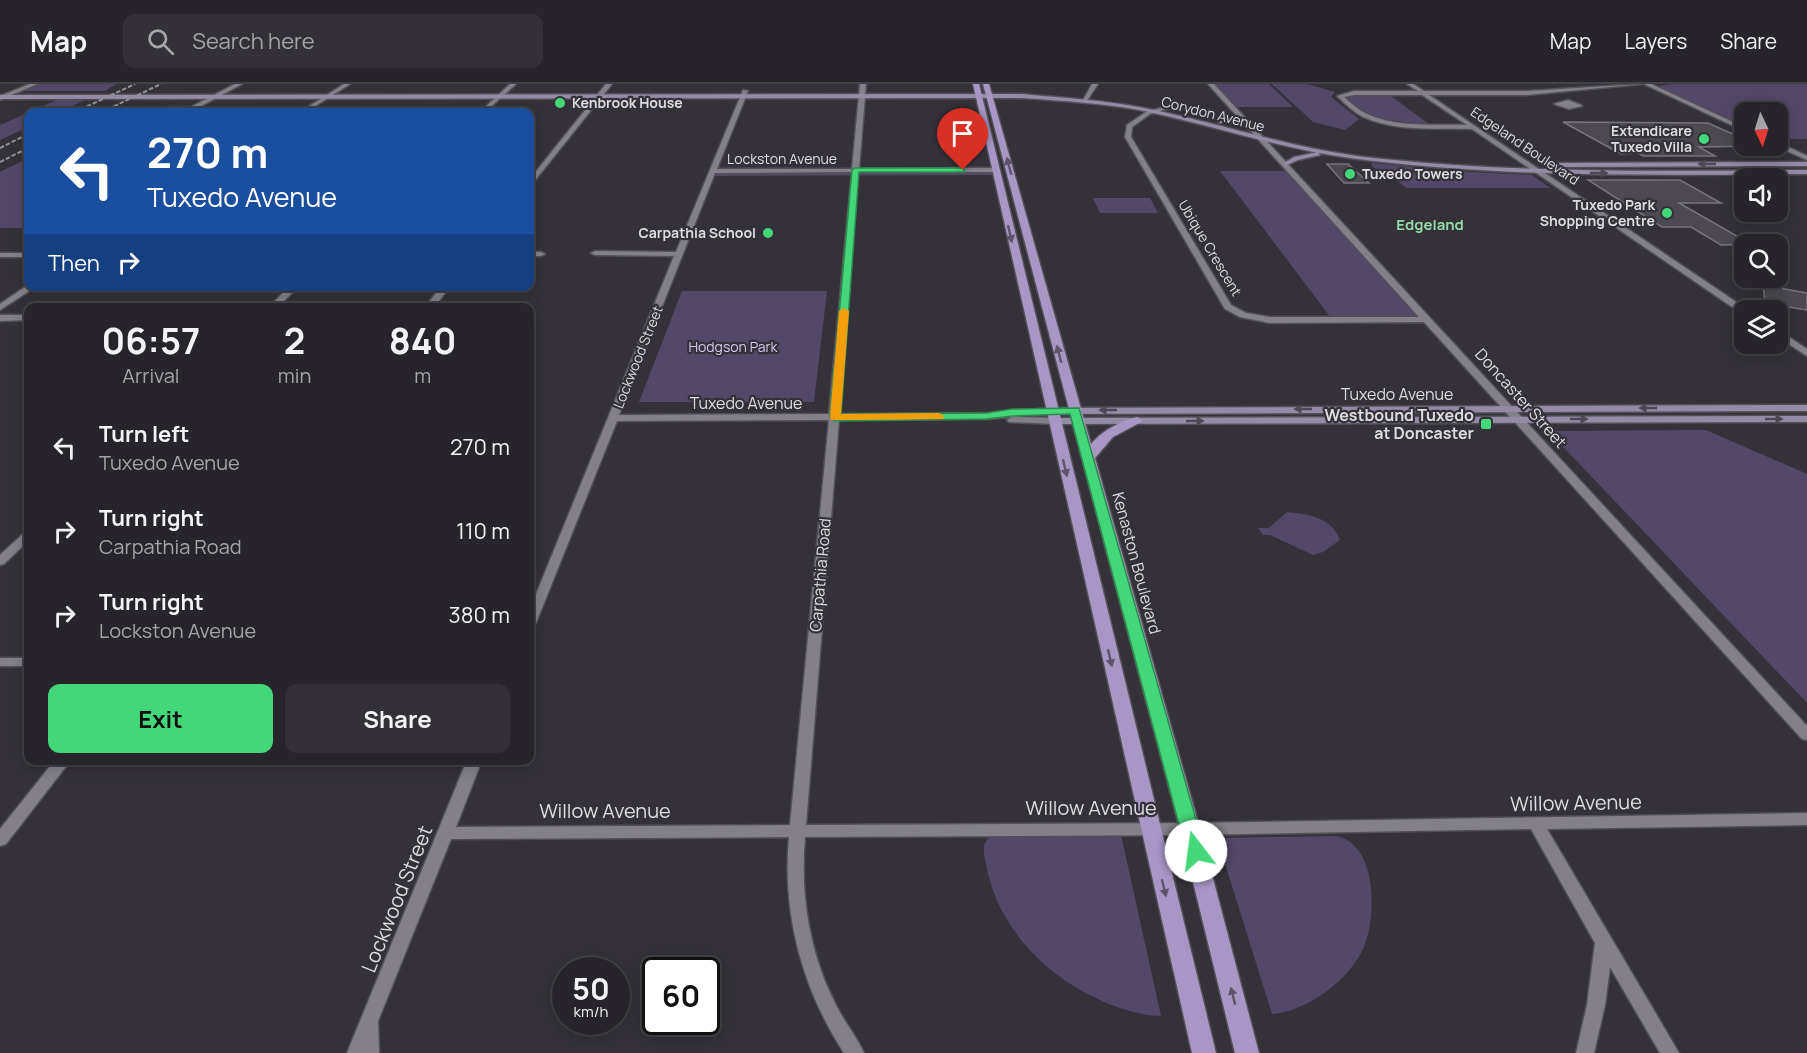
<!DOCTYPE html>
<style>
:root{--surface:#27252b;--page:#333137;--text:#f1f3f6;--muted:#a4a5a9;--line:#434247;--accent:#44d77a}
body{margin:0;font-family:Manrope,sans-serif;background:var(--page);color:var(--text);height:100vh;display:flex;flex-direction:column;font-size:22px;white-space:nowrap}
*{box-sizing:border-box;margin:0}
p{font-size:20px;color:var(--muted)}
.icon{flex:none;width:33px;height:33px;fill:none;stroke:currentColor;stroke-width:2;stroke-linecap:round;stroke-linejoin:round}
.map{position:relative;flex:1;overflow:hidden}
.side{position:absolute;left:24px;top:219px;width:510px;height:462px;display:flex;flex-direction:column;background:var(--surface);border-radius:12px;box-shadow:0 3px 15px #0003,0 0 0 2px var(--line)}
.side>*{flex:none}
.top-card{position:absolute;left:24px;top:24px;width:510px;height:183px;border-radius:12px;box-shadow:0 3px 15px #0003,0 0 0 2px var(--line);background:#1a4fa0;color:#fff;overflow:hidden}
.needle{width:39px;rotate:176deg}
.controls{position:absolute;left:1734px;top:18px;display:grid;gap:12px}
.controls a{display:grid;place-items:center;width:54px;height:54px;border-radius:12px;background:var(--surface);box-shadow:0 3px 15px #0003,0 0 0 2px var(--line);font-size:30px}
.speed{position:absolute;left:552px;top:873px;display:flex;gap:12px;font-size:30px;font-weight:700;text-align:center}
.speed>*{display:grid;place-content:center;width:78px;height:78px;border-radius:50%;background:var(--surface);box-shadow:0 3px 15px #0003,0 0 0 2px var(--line);line-height:1}
.speed small{font-size:15px;font-weight:400}
.speed .limit{border:3px solid #111;border-radius:9px;background:#fff;color:#111}
.pin{position:absolute;display:grid;place-items:center;width:51px;height:51px;color:#fff;margin:-62px -26px;border-radius:50% 50% 50% 0;rotate:-45deg;box-shadow:0 0 6px #0007}
.pin .icon{rotate:45deg}
.me{position:absolute;width:66px;margin:-33px;rotate:345deg;stroke-linejoin:round;filter:drop-shadow(0 0 4px #0008)}
.turn{display:flex;align-items:center;gap:21px;height:126px;padding:0 24px;font-size:27px}
.turn .icon{width:78px;height:78px;stroke-width:2.5}
.turn b{display:block;font-size:42px;line-height:51px}
.then{display:flex;align-items:center;height:57px;padding:0 24px;background:#0003;gap:12px;font-size:22px}
.eta{display:flex;justify-content:space-evenly;align-items:center;height:102px;text-align:center}
.eta b{font-size:36px;font-weight:700;line-height:42px}
.cta{display:flex;gap:12px;margin-top:auto;padding:12px 24px}
.cta a{flex:1;height:69px;border-radius:12px;background:var(--accent);color:#111;font-size:24px;font-weight:700;line-height:69px;text-align:center}
.cta a+a{background:var(--page);color:var(--text)}
ul{padding:0;list-style:none}
li{display:flex;align-items:center;gap:18px;height:84px;padding:0 24px}
li div{flex:1}
li b{display:block;font-size:22px}
li em{font-style:normal}
header{display:flex;align-items:center;gap:36px;box-sizing:border-box;height:84px;padding:0 30px;background:var(--surface);border-bottom:2px solid var(--line)}
header strong{font-size:28px}
nav{display:flex;gap:33px;margin-inline-start:auto;font-size:21px}
.search{width:420px;height:54px;background:var(--page);display:flex;align-items:center;gap:15px;box-sizing:border-box;padding:0 21px;border-radius:12px;color:var(--muted);font-size:22px}
.map>svg:first-child{display:block}
</style>
<header>
<strong>Map</strong>
<div class="search"><svg class="icon" aria-label="search" viewBox="0 0 24 24"><circle cx="10" cy="10" r="6"/><path d="M15 15l6 6"/></svg>Search here</div>
<nav><a>Map</a><a>Layers</a><a>Share</a></nav>
</header>
<div class="map">
<svg width="1807" height="969" viewBox="0 0 1807 969">
<rect width="100%" height="100%" fill="#343139"/>
<g fill="#544868">
<path d="M34 0H116L105 7H17Z"/>
<path d="M1211 0H1269L1293 23H1232Z"/>
<path d="M1272 0H1307L1335 8 1331 13 1359 35 1345 46 1313 38Z"/>
<path d="M1673 0H1807V55H1778V28H1744V43L1657 2Z"/>
<path d="M1387 9 1426 38 1430 41 1372 34 1363 31 1340 12Z"/>
<path d="M59 15H87L59 28H29Z"/>
<path d="M28 29V43L0 56V41Z"/>
<path d="M28 74V144H0V88Z"/>
<path d="M1372 79 1451 87 1532 91 1550 104H1406L1385 87H1378L1371 81Z"/>
<path d="M995 86 996 91 711 92 713 87Z"/>
<path d="M1220 87H1287L1418 233 1331 234Z"/>
<path d="M1093 114H1150L1158 129H1100Z"/>
<path d="M682 207H827L814 318H639Z"/>
<path d="M1706 346 1807 390V619L1548 347Z"/>
<path d="M1287 428C1307 430 1332 433 1340 456L1323 468 1313 471 1270 451H1263L1258 444H1269Z"/>
<path d="M1121 751 1161 932C1147 932 1133 928 1120 924 1055 902 998 849 986 780 984 769 980 759 992 752Z"/>
<path d="M1336 752C1378 760 1377 834 1363 865 1349 896 1306 928 1272 930L1217 754Z"/>
</g>
<g fill="#4c4951" stroke="#77747d" stroke-width="1.5">
<path d="M1563 38 1708 39 1744 55V62H1759L1699 63 1715 72H1643L1638 69 1621 70Z"/>
<path d="M1327 80H1348L1369 99H1344Z"/>
<path d="M1588 96H1680L1721 119H1679L1751 160 1721 161 1691 143H1662Z"/>
<path d="M1763 201 1807 209V226L1765 219Z"/>
</g>
<g fill="none" stroke-linecap="round" stroke-linejoin="round">
<g stroke="#525056" stroke-width="3">
<g id="street">
<path d="M30 0H37L0 16V12Z"/>
<path d="M235 0H242L192 27 120 28 128 24 191 23Z"/>
<path d="M344 0H350L306 28H300Z"/>
<path d="M510 0H516L485 28H480Z"/>
<path d="M606 0H612L532 100 530 101V95Z"/>
<path d="M860 0H866L859 85 995 84 998 86 995 88H858L839 330 988 329 1052 324 1057 327 1055 329 1012 333 1054 334 1059 337 1054 340 1009 338 1007 336 1012 333 988 335 839 336 806 741 1190 739 1807 729V741L1547 745 1679 969H1660L1610 883 1605 921 1594 969H1576L1587 921 1595 859 1531 745 1190 751 805 753C800 809 809 867 834 917 842 935 856 951 864 969H844C802 904 782 830 789 753L451 755 378 937 379 969H347L467 676H482L456 743 790 741 829 336 617 337 536 539 530 543V525L674 172 595 171 591 169 595 167 676 168 743 6 748 7 717 85H852ZM852 88 829 330 619 331 715 89Z"/>
<path d="M1092 0H1098L1086 18H1082Z"/>
<path d="M1208 0H1214L1807 642V656L1802 655 1424 238 1270 239 1240 233 1225 225 1125 53 1127 41 1146 28 1164 23 1167 25 1150 30 1132 43 1131 53 1231 221 1246 229 1270 233H1419Z"/>
<path d="M1407 0H1413L1424 7H1527L1642 0 1527 11H1429L1748 226H1744V229H1741L1472 45C1437 44 1396 48 1363 33 1354 28 1345 20 1337 12L1354 7H1418ZM1354 11H1422L1467 41C1435 40 1397 44 1367 30 1358 26 1351 19 1344 13Z"/>
<path d="M1644 0H1651L1744 43V47Z"/>
<path d="M1568 16 1581 21 1582 22 1569 25 1554 20Z"/>
<path d="M1778 58 1807 72V76L1776 62Z"/>
<path d="M530 168H541L545 170 541 172H530Z"/>
<rect x="0" y="169" width="28" height="4"/>
<path d="M28 201 37 202 0 226V220Z"/>
<path d="M290 202H299L277 224H268Z"/>
<path d="M441 202H450L434 224H425Z"/>
<path d="M0 231H28V236L0 237Z"/>
<path d="M1778 246 1807 265V272L1778 253Z"/>
<path d="M28 448V457L4 480 0 481V471L24 449Z"/>
<rect x="0" y="574" width="28" height="8"/>
<path d="M55 676H71L6 760 0 762V745Z"/>
</g>
</g>
<g stroke="#525056" stroke-width="3">
<g id="secondary">
<path d="M1022 10C1063 14 1104 16 1144 24 1215 38 1285 62 1357 72 1507 90 1657 87 1807 86V90C1657 91 1506 94 1357 75 1285 66 1215 42 1144 27 1104 19 1063 17 1022 14L0 15V11Z"/>
<path d="M1243 32 1245 35 1220 39 1217 37Z"/>
<path d="M1318 68 1320 71 1298 76 1285 82 1282 80 1294 73Z"/>
<path d="M1807 78V82L1558 83 1555 81 1558 79Z"/>
<path d="M1807 321V327L1052 330 1047 327 1052 324Z"/>
<path d="M1807 332V338L1054 340 1049 337 1054 334Z"/>
</g>
</g>
<g stroke="#525056" stroke-width="3">
<g id="primary">
<path d="M973 0H979L1216 969H1192Z"/>
<path d="M983 0H989L1091 360C1103 346 1119 338 1137 333L1143 337 1113 353 1095 374 1200 745 1259 969H1235L1180 745Z"/>
</g>
</g>
<use href="#street" fill="#838089" fill-rule="evenodd"/>
<use href="#secondary" fill="#958ba7" fill-rule="evenodd"/>
<use href="#primary" fill="#a896c5" fill-rule="evenodd"/>
<g stroke="#929196" stroke-width="2" stroke-dasharray="4.5 2" stroke-linecap="butt">
<path d="M75 28 135 0"/>
<path d="M102 28 161 0"/>
<path d="M0 64 28 50"/>
<path d="M0 78 28 64"/>
</g>
</g>
<defs><path id="oneway-solid" d="M-6-.8H1V-3.2L6.5 0L1 3.2V.8H-6Z" transform="scale(1.5)"/></defs>
<g fill="#4c4854">
<use href="#oneway-solid" transform="translate(1707 80) rotate(180)"/>
<use href="#oneway-solid" transform="translate(1599 89)"/>
<use href="#oneway-solid" transform="translate(1648 324) rotate(180)"/>
<use href="#oneway-solid" transform="translate(1303 325) rotate(180)"/>
<use href="#oneway-solid" transform="translate(1108 326) rotate(180)"/>
<use href="#oneway-solid" transform="translate(1579 335)"/>
<use href="#oneway-solid" transform="translate(1774 335)"/>
<use href="#oneway-solid" transform="translate(1195 337)"/>
</g>
<g fill="#5d546a">
<use href="#oneway-solid" transform="translate(1009 82) rotate(-105)"/>
<use href="#oneway-solid" transform="translate(1010 150) rotate(77)"/>
<use href="#oneway-solid" transform="translate(1059 270) rotate(-105)"/>
<use href="#oneway-solid" transform="translate(1065 384) rotate(77)"/>
<use href="#oneway-solid" transform="translate(1110 574) rotate(77)"/>
<use href="#oneway-solid" transform="translate(1164 804) rotate(76)"/>
<use href="#oneway-solid" transform="translate(1233 912) rotate(-104)"/>
</g>
<path fill="#44d77a" stroke="#2c8c4f" stroke-width="1.5" d="M963 84 965 88H859L841 330 987 329 1012 325 1079 324 1205 767 1202 772 1196 774 1189 772 1186 767 1070 330 1012 332 987 335 835 337 830 333 852 86 855 84Z"/>
<path fill="#f59e0b" d="M844 224 849 227 841 330 939 329 944 332 943 335 831 336 830 333 839 227Z"/>
<g fill="#44d77a" stroke="#343139" stroke-width="2">
<circle cx="560" cy="19" r="6"/>
<circle cx="1704" cy="55" r="6"/>
<circle cx="1350" cy="90" r="6"/>
<circle cx="1667" cy="129" r="6"/>
<circle cx="768" cy="149" r="6"/>
<rect x="1480" y="334" width="12" height="12" rx="3"/>
</g>
<g text-anchor="middle" stroke-width="4.5" stroke-linejoin="round" paint-order="stroke">
<g font-size="14" font-weight="bold" fill="#dddce0" stroke="#343139" text-anchor="end">
<text x="572" y="24" text-anchor="start">Kenbrook House</text>
<text x="1692" y="52">Extendicare<tspan x="1692" dy="16">Tuxedo Villa</tspan></text>
<text x="1362" y="95" text-anchor="start">Tuxedo Towers</text>
<text x="1655" y="126">Tuxedo Park<tspan x="1655" dy="16">Shopping Centre</tspan></text>
<text x="756" y="154">Carpathia School</text>
</g>
<g font-size="14" fill="#dddce0" stroke="#343139">
<text transform="translate(1213 30) rotate(14)" y="5">Corydon Avenue</text>
<text transform="translate(1525 62) rotate(34)" y="5">Edgeland Boulevard</text>
<text x="782" y="80">Lockston Avenue</text>
<text transform="translate(1210 164) rotate(59)" y="5">Ubique Crescent</text>
<text transform="translate(638 273) rotate(-68)" y="5">Lockwood Street</text>
</g>
<g font-size="14" fill="#d8c9f4" stroke="#343139">
<text x="733" y="268">Hodgson Park</text>
</g>
<g font-size="15" font-weight="bold" fill="#96daa7" stroke="#343139">
<text x="1430" y="146">Edgeland</text>
</g>
<g font-size="16" fill="#dddce0" stroke="#343139">
<text x="1397" y="316">Tuxedo Avenue</text>
<text transform="translate(1521 314) rotate(48)" y="6">Doncaster Street</text>
<text x="746" y="325">Tuxedo Avenue</text>
<text transform="translate(1137 479) rotate(75)" y="6">Kenaston Boulevard</text>
<text transform="translate(820 491) rotate(-85)" y="6">Carpathia Road</text>
</g>
<g font-size="16" font-weight="bold" fill="#dddce0" stroke="#343139" text-anchor="end">
<text x="1474" y="337">Westbound Tuxedo<tspan x="1474" dy="18">at Doncaster</tspan></text>
</g>
<g font-size="20" fill="#dddce0" stroke="#343139">
<text transform="translate(1576 719) rotate(-1)" y="7">Willow Avenue</text>
<text x="1091" y="731">Willow Avenue</text>
<text x="605" y="734">Willow Avenue</text>
<text transform="translate(397 815) rotate(-68)" y="7">Lockwood Street</text>
</g>
</g>
</svg>
<div class="controls">
<a><svg class="needle" viewBox="-14 -14 28 28"><path d="M0-13l5 13h-10z" fill="#e53935"/><path d="M0 13l5-13h-10z" fill="#a4a5a9"/></svg></a>
<a><svg class="icon" aria-label="sound" viewBox="0 0 24 24"><path d="M4 9h4l5-4v14l-5-4H4zM17 9q2 3 0 6"/></svg></a>
<a><svg class="icon" aria-label="search" viewBox="0 0 24 24"><circle cx="10" cy="10" r="6"/><path d="M15 15l6 6"/></svg></a>
<a><svg class="icon" aria-label="layers" viewBox="0 0 24 24"><path d="M12 4l9 5-9 5-9-5zM3 14l9 5 9-5"/></svg></a>
</div>
<div class="speed"><div>50<small>km/h</small></div><div class="limit">60</div></div>
<div class="pin" style="left:963px;top:86px;background:#d93025"><svg class="icon" aria-label="arrive" viewBox="0 0 24 24"><path d="M6 21V4h12l-3 4 3 4H6"/></svg></div>
<svg class="me" style="left:1196px;top:767px" viewBox="-20 -20 40 40"><circle r="19" fill="#fff"/><path d="M0-13L10 11 0 6-10 11z" fill="#44d77a"/></svg>
<div class="top-card">
<div class="turn"><svg class="icon" aria-label="left" viewBox="0 0 24 24"><path d="M17 20v-9H6M10 6l-5 5 5 5"/></svg><div><b>270 m</b>Tuxedo Avenue</div></div>
<div class="then">Then<svg class="icon" aria-label="right" viewBox="0 0 24 24"><path d="M7 20v-9h11M14 6l5 5-5 5"/></svg></div>
</div>
<section class="side">
<div class="eta">
<div><b>06:57</b><p>Arrival</p></div>
<div><b>2</b><p>min</p></div>
<div><b>840</b><p>m</p></div>
</div>
<ul>
<li><svg class="icon" aria-label="left" viewBox="0 0 24 24"><path d="M17 20v-9H6M10 6l-5 5 5 5"/></svg><div><b>Turn left</b><p>Tuxedo Avenue</p></div><em>270 m</em></li>
<li><svg class="icon" aria-label="right" viewBox="0 0 24 24"><path d="M7 20v-9h11M14 6l5 5-5 5"/></svg><div><b>Turn right</b><p>Carpathia Road</p></div><em>110 m</em></li>
<li><svg class="icon" aria-label="right" viewBox="0 0 24 24"><path d="M7 20v-9h11M14 6l5 5-5 5"/></svg><div><b>Turn right</b><p>Lockston Avenue</p></div><em>380 m</em></li>
</ul>
<div class="cta"><a>Exit</a><a>Share</a></div>
</section>
</div>
